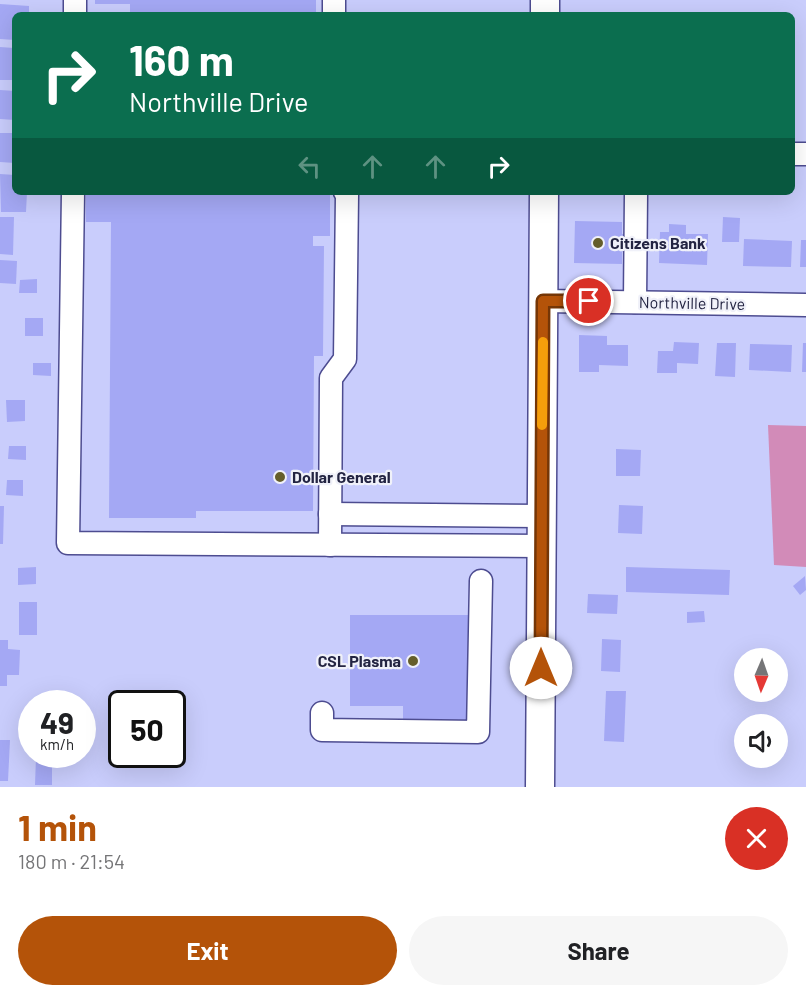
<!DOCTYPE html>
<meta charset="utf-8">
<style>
:root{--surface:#fff;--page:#f6f6f6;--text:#202124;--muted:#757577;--accent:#b45309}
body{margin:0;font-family:Barlow,sans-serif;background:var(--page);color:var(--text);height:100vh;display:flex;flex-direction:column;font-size:22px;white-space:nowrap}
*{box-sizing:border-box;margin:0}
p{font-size:20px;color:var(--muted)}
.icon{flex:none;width:33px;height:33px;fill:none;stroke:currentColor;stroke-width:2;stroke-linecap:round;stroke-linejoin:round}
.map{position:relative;height:787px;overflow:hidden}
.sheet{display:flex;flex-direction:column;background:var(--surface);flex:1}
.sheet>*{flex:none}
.guide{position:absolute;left:12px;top:12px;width:783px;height:183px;border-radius:9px;box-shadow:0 6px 24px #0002;background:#0b6e4f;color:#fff;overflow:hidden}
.needle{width:39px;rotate:182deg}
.tools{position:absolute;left:734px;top:648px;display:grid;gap:12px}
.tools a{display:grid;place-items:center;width:54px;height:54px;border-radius:50%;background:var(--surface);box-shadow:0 6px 24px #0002;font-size:30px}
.speed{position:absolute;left:18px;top:690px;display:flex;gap:12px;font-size:30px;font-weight:700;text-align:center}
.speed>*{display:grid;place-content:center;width:78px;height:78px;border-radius:50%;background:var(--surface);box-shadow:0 6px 24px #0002;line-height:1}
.speed small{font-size:15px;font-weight:400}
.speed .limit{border:3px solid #111;border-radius:9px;background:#fff;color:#111}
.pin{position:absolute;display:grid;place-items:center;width:51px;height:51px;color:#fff;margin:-26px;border:3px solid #fff;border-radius:50%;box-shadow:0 2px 6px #0007}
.me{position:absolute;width:66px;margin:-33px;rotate:0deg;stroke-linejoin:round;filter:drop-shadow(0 0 4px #0008)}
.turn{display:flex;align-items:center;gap:21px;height:126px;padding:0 18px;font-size:27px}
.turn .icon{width:78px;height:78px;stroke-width:2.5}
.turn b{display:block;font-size:42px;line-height:51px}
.lanes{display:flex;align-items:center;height:57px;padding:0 18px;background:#0003;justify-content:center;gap:30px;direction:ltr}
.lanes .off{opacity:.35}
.round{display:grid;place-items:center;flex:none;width:63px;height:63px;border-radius:32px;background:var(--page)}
.summary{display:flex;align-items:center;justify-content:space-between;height:102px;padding:0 18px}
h1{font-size:36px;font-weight:700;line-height:45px;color:var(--accent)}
.action{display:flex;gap:12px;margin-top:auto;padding:12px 18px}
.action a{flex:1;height:69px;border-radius:36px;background:var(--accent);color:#fff;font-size:24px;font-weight:700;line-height:69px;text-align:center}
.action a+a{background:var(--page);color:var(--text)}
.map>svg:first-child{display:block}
</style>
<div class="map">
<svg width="806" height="787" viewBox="0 0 806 787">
<rect width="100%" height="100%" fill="#c9cdfc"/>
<path fill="#d28bb8" d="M768 425 806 426V567L774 565Z"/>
<g fill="#a4a8f4">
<path d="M95 0H316V15H130V4H95Z"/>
<path d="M0 4 29 6V15H15V40L0 39Z"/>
<path d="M0 47 14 48 13 80H0Z"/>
<path d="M0 90 15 91V120L0 119Z"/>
<path d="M0 133H15V163L0 162Z"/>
<path d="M0 174 15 175V192H27L26 212H1Z"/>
<path d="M86 192 330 193V236H313V246H324L323 356H314L313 511H196V518H109L111 222H86Z"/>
<path d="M0 217H14L13 255 0 254Z"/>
<path d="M723 217 740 218 739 242H722Z"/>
<path d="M575 221 622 222V234H638L637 252H622V264L574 263Z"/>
<path d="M669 224 686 225V234H708L707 265 659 263 660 232H669Z"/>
<path d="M744 239 792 241 791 267 743 266Z"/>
<path d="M801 240H806V267H800Z"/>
<path d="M0 260 17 261 16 284 0 283Z"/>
<path d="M37 279V293H19L20 280Z"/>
<rect x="25" y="318" width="18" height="18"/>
<path d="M579 335 607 336V345H628V366L599 365V372H579Z"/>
<path d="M674 342 699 343 698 364 677 363V373H657L658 351H673Z"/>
<path d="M717 343H736L735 377 715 376Z"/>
<path d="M803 343H806V372H802Z"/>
<path d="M750 344 792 345 791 372 749 370Z"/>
<path d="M33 363H51V376L33 375Z"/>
<path d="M6 400H25V421L7 422Z"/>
<path d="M9 446H26V460L8 459Z"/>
<path d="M616 449 641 450 640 476H616Z"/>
<path d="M7 480H23V496L6 495Z"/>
<path d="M619 505 643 506 642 534 618 533Z"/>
<path d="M0 506H4L3 544H0Z"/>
<path d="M36 567V584L18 585V568Z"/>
<path d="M626 567 730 570 729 595 626 592Z"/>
<path d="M805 576 806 590 800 595 793 586Z"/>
<path d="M588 594 618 595 617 614 587 613Z"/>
<rect x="19" y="602" width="18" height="33"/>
<path d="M704 611 705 622 687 623V612Z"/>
<path d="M350 615H476L477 725 403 724V706H350Z"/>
<path d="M602 639 621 640 620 672 601 671Z"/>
<path d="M0 640H8V649L20 650 19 675H7V686H0Z"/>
<path d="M606 691H626L624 742 604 741Z"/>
<path d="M0 740H10L8 781H0Z"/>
<path d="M36 757H52V785H35Z"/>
</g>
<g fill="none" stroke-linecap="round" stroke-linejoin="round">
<g stroke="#4d4c90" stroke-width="25">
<g id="minor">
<path d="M75 15V0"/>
<path d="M334 15V0"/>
<path d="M792 154H806"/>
<path d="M73 192 68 543 541 546"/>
<path d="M543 301 806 305"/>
<path d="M635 302 636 194"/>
<path d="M330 514 542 516"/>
<path d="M330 545 331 378 345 359 347 195 345 192"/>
<path d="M322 713V730L478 732 481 581"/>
</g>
</g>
<g stroke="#4d4c90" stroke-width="31">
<g id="major">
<path d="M545 15V0"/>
<path d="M540 787 544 192"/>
</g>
</g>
<use href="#minor" stroke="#fff" stroke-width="22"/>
<use href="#major" stroke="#fff" stroke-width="28"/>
</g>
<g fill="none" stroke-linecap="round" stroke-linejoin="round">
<g stroke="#753606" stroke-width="15">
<path id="route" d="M541 668 543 301H589"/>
</g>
<use href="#route" stroke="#b45309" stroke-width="10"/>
<path stroke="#f59e0b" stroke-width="10" d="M542 425 543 342"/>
</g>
<g fill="#655e2b" stroke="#f0f1f9" stroke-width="2">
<circle cx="598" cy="243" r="6"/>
<circle cx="280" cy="477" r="6"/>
<circle cx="413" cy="661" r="6"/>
</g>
<g text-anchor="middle" stroke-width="4.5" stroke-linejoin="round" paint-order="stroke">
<g font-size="16" font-weight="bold" fill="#232442" stroke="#f0f1f9" text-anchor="start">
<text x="610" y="249">Citizens Bank</text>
<text x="292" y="483">Dollar General</text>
<text x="401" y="667" text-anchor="end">CSL Plasma</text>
</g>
<g font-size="16" fill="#232442" stroke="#f0f1f9">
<text transform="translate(692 303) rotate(1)" y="6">Northville Drive</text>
</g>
</g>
</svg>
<div class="tools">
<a><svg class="needle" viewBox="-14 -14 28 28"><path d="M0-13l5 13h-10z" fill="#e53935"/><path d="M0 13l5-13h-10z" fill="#757577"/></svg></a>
<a><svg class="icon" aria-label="sound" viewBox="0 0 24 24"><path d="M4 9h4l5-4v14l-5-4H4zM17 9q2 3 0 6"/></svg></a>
</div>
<div class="speed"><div>49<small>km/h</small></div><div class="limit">50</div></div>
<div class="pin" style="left:589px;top:301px;background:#d93025"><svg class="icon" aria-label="arrive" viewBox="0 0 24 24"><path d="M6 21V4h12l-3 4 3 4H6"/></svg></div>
<svg class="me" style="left:541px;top:668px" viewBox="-20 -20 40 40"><circle r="19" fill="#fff"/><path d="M0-13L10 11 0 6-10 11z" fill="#b45309"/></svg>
<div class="guide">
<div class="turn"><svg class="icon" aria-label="right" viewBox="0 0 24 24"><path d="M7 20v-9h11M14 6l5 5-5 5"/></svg><div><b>160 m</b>Northville Drive</div></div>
<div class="lanes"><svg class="icon off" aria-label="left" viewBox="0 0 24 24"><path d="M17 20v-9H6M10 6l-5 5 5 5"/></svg><svg class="icon off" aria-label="ahead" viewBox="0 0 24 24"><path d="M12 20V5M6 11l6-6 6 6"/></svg><svg class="icon off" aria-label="ahead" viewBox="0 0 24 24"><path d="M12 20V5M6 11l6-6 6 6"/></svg><svg class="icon" aria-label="right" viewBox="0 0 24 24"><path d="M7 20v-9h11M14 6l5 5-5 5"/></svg></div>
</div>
</div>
<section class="sheet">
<div class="summary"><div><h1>1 min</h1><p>180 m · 21:54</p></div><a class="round" style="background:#d93025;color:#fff"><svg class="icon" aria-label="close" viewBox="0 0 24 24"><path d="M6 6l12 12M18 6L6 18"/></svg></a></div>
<div class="action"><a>Exit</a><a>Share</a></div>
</section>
